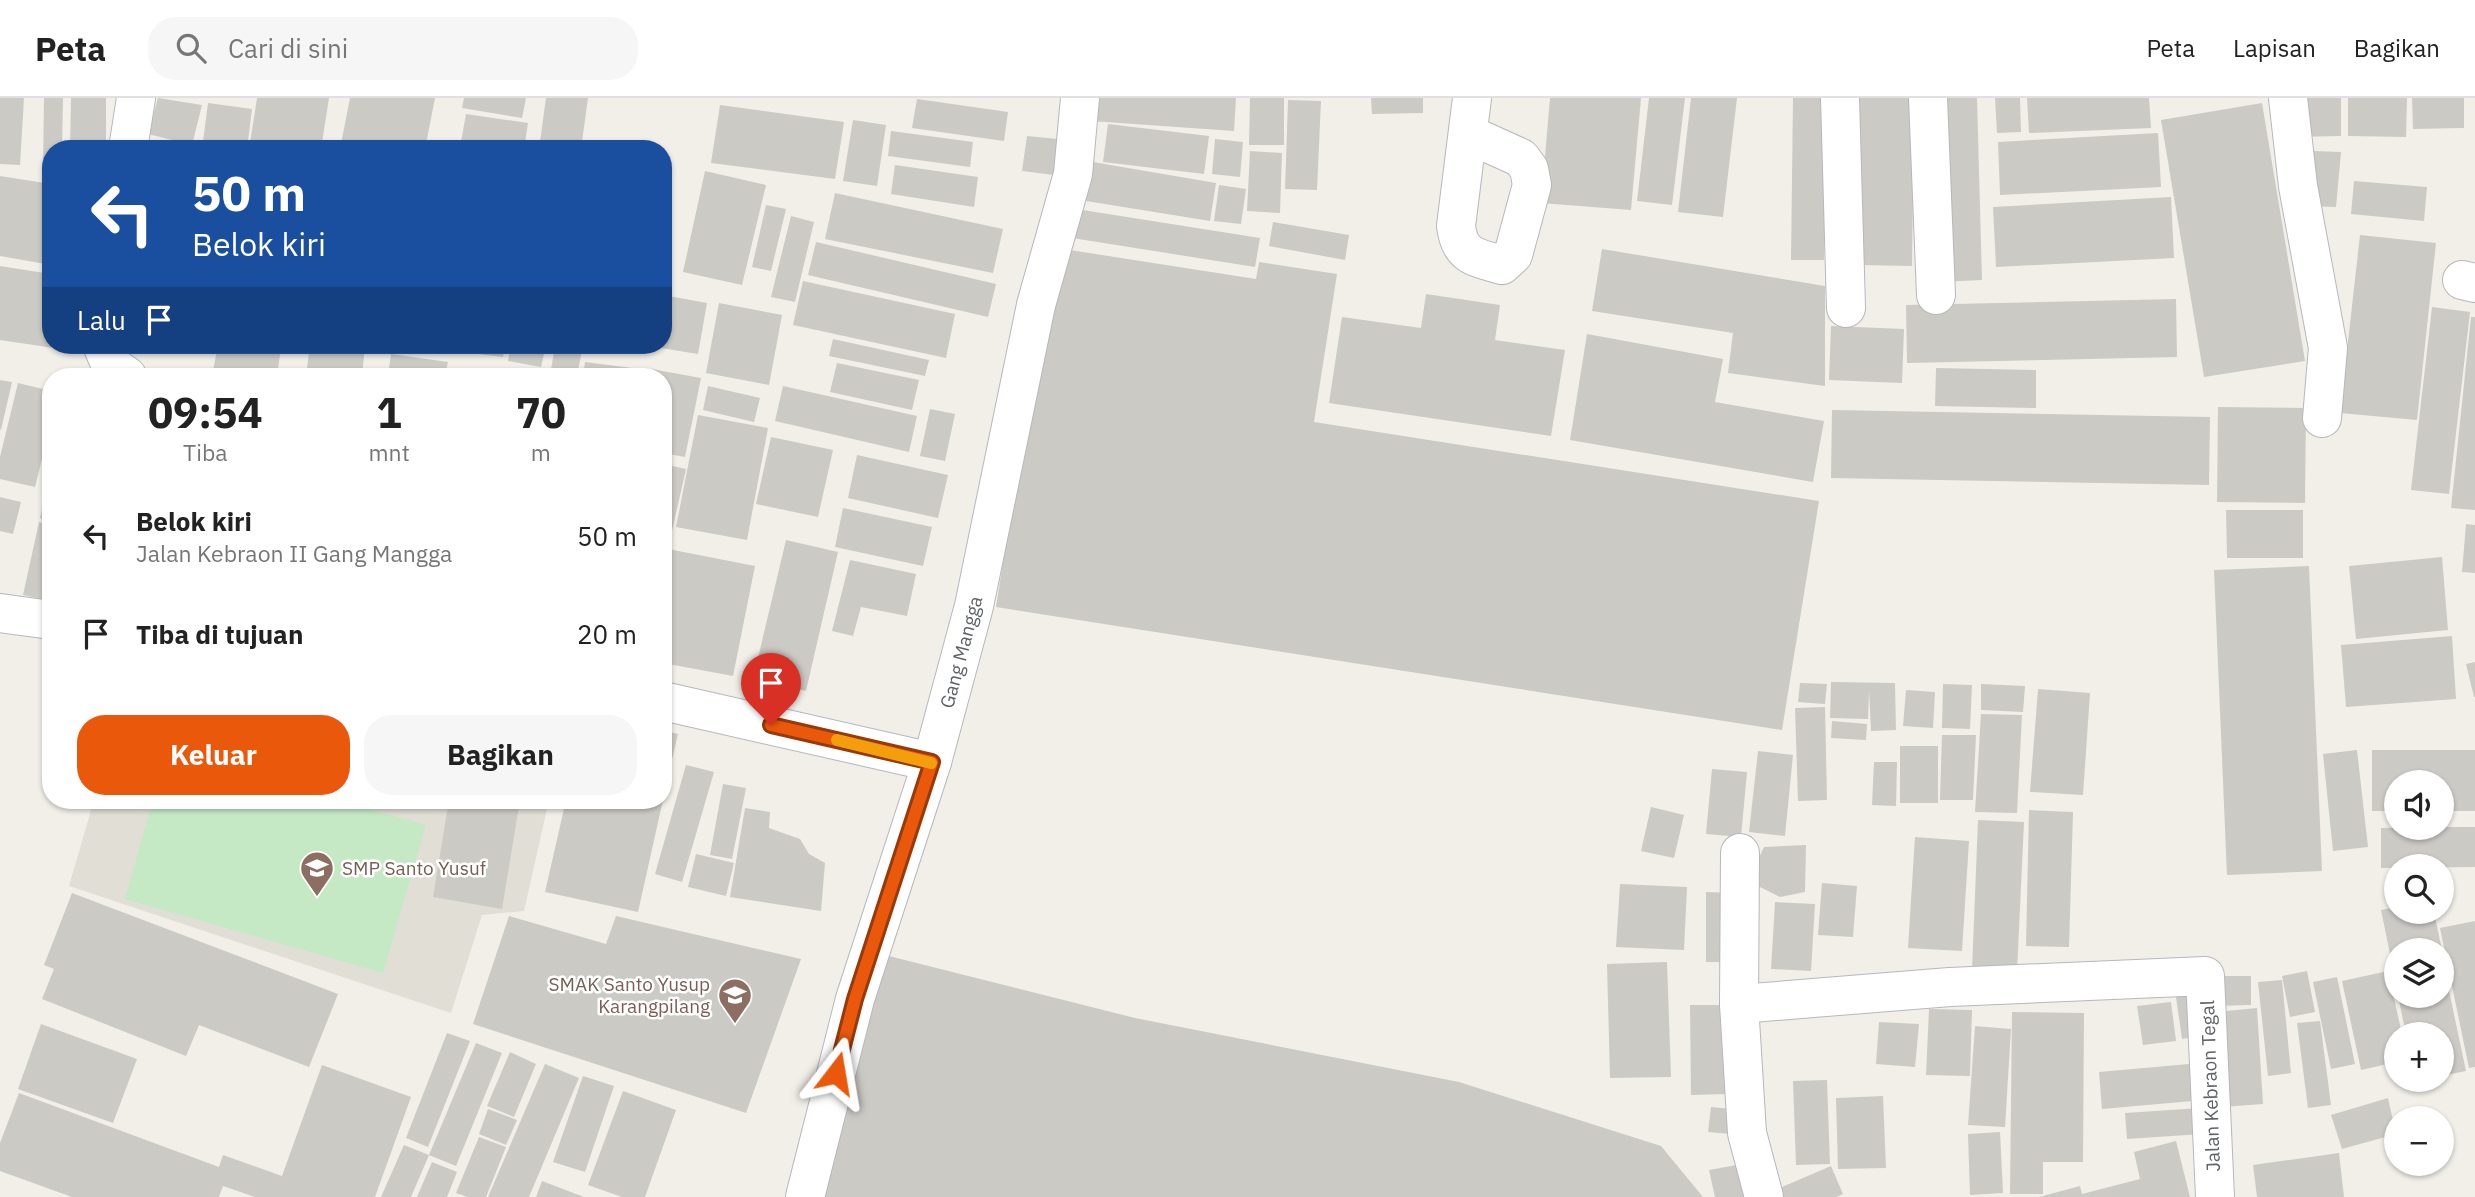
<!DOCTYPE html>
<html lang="id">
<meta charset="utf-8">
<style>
:root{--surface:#fff;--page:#f6f6f6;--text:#222;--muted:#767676;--line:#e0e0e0;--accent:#ea580c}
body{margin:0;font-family:"IBM Plex Sans",sans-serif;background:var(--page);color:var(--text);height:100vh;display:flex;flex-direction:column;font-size:26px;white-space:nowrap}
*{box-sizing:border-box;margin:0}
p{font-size:23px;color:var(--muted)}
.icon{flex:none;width:38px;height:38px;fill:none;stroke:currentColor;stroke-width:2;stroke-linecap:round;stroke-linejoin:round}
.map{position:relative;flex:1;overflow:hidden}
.panel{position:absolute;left:42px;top:270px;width:630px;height:441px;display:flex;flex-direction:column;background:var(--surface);border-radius:28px;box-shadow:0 2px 5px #0004}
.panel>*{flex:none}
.banner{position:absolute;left:42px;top:42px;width:630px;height:214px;border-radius:28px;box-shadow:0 2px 5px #0004;background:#1a4fa0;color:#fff;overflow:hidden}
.tools{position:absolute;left:2384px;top:672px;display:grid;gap:14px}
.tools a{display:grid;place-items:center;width:70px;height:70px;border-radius:50%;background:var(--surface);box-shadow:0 2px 5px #0004;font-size:35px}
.pin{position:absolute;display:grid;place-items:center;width:60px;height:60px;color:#fff;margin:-72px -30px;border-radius:50% 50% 50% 0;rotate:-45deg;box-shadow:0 0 7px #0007}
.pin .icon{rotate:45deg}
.me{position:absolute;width:77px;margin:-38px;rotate:14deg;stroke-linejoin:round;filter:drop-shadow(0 0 5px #0008)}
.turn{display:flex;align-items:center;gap:24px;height:147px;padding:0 35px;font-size:32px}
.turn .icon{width:91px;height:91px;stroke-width:2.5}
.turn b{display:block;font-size:49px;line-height:60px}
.then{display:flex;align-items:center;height:66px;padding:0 35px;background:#0003;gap:14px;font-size:26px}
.eta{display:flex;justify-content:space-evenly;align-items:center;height:119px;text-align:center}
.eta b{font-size:42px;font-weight:700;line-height:49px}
.primary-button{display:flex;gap:14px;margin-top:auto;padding:14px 35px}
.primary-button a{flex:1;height:80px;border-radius:28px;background:var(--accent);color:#fff;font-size:28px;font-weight:700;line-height:80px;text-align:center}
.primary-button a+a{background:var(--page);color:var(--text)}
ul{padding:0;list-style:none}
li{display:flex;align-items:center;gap:21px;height:98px;padding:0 35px}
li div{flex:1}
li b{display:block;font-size:26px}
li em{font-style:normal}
header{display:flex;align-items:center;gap:42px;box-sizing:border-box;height:98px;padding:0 35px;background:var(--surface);border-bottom:2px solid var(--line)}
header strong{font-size:33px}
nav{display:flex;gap:38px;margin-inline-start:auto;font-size:24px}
.search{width:490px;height:63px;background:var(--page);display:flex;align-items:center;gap:18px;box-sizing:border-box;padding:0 24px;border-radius:28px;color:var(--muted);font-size:26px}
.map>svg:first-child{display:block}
</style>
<header>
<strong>Peta</strong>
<div class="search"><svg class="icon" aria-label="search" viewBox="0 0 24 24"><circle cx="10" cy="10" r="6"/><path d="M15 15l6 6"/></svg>Cari di sini</div>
<nav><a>Peta</a><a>Lapisan</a><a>Bagikan</a></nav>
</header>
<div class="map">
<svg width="2475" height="1099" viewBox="0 0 2475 1099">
<rect width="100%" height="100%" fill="#f1efe8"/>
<path fill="#e1ded6" d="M94 702H549L524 813 482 817 451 915 69 788Z"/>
<path fill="#c5e8c5" d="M153 702H336L426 727 383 875 125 801Z"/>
<g fill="#cccac5">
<path d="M0 0H24L20 67 0 66Z"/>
<path d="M44 0H63L62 51H51V70H43Z"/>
<path d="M71 0H106V51H70Z"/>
<path d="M158 0 202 7 192 47 148 36Z"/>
<path d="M257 0H329L321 51H249Z"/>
<path d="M350 0H435L425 51H340Z"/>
<path d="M464 0H526L522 20 462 10Z"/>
<path d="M546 0H588L581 51H539Z"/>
<path d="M1093 0H1236L1234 33 1091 23Z"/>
<path d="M1250 0H1284V47H1249Z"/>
<path d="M1371 0H1423V15L1372 16Z"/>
<path d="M1550 0H1641L1631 112 1541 105Z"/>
<path d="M1649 0H1685L1672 107 1637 103Z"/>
<path d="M1691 0H1737L1723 119 1678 114Z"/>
<path d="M1793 0H1825L1824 162H1791Z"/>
<path d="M1860 0H1914L1912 168 1858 167Z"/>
<path d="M1934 0H1977L1982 182 1939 184Z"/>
<path d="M1995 0H2020L2021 34 1997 35Z"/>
<path d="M2027 0H2149L2151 30 2029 35Z"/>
<path d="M2294 0H2341V38L2294 39Z"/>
<path d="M2348 0H2407L2406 39 2348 38Z"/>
<path d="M2412 0H2464V30L2413 31Z"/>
<path d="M917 1 1008 14 1004 43 912 30Z"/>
<path d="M1288 2 1321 3 1317 92 1285 91Z"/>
<path d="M208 5 252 11 247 51H202Z"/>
<path d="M2262 5 2305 263 2204 279 2161 22Z"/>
<path d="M720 7 844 24 835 81 711 65Z"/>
<path d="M466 16 528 25 524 51 461 44Z"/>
<path d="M853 22 886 27 877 88 843 83Z"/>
<path d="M1108 26 1209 38 1204 76 1103 64Z"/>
<path d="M891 33 973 44 970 69 888 58Z"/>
<path d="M2158 35 2161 89 2000 97 1998 44Z"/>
<path d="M1027 38 1058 41 1054 77 1022 73Z"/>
<path d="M1215 41 1243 44 1240 79 1212 76Z"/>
<path d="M1250 53 1282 55 1280 115 1247 113Z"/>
<path d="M2312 53 2341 54 2336 109 2308 108Z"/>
<path d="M1087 63 1216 85 1210 123 1080 102Z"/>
<path d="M895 67 978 79 974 109 891 96Z"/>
<path d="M705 73 766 87 742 187 683 174Z"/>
<path d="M0 78 51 86V167L0 158Z"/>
<path d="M2354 83 2427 89 2424 123 2351 116Z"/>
<path d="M1219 87 1246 91 1241 126 1214 123Z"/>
<path d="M835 95 1003 131 993 175 825 141Z"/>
<path d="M2171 99 2174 160 1996 169 1993 109Z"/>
<path d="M766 107 786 111 771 173 752 169Z"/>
<path d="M1070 110 1260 140 1255 169 1066 139Z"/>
<path d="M791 118 814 124 795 204 771 199Z"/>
<path d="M1273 124 1349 137 1345 162 1269 148Z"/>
<path d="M2360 137 2436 145 2417 322 2340 315Z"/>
<path d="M816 144 996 186 988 219 808 177Z"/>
<path d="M1057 150 1256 181 1259 164 1337 176 1314 324 1819 403 1782 632 996 509 1030 293Z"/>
<path d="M1602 151 1825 188V288L1728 275 1733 235 1592 213Z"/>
<path d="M0 168 51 176V247H68L67 252 0 242Z"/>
<path d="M803 183 955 216 946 260 793 227Z"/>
<path d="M1426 196 1500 207 1495 242 1565 252 1551 338 1329 305 1342 219 1421 230Z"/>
<path d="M663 197 707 205 698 256 649 248 663 247Z"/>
<path d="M2176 201 2177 259 1907 265 1906 207Z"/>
<path d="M719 205 782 217 769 287 706 275Z"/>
<path d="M2432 209 2470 214 2449 396 2411 392Z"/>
<path d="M2471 219H2475V412L2451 410Z"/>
<path d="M1831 228 1904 231 1902 285 1829 282Z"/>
<path d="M1587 236 1723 261 1715 304 1824 323 1813 384 1570 342Z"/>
<path d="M833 241 929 262 925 278 829 258Z"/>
<path d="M126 247H192L191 256Z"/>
<path d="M218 247H277L281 250 277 278H212Z"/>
<path d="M310 247H365L362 278H306Z"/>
<path d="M444 247H473L472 254 443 251Z"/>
<path d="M481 247H505L503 259 479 256Z"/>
<path d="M511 247H546L541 269 508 263Z"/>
<path d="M555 247H583L577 278H550Z"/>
<path d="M391 256 448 264 445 278H388Z"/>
<path d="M585 264 632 270 630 278H583Z"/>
<path d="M837 265 919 282 912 312 830 294Z"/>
<path d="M646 270 701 280 685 359 663 355V278H644Z"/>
<path d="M1936 270 2036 272V310L1935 308Z"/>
<path d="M455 271 492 274V278H455Z"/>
<path d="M0 282 12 284 1 332 0 331Z"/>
<path d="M18 285 51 293V325L35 389 0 381V359Z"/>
<path d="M708 288 760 300 754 324 703 312Z"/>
<path d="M783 288 917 318 909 354 775 323Z"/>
<path d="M2218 309 2306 310 2305 405 2217 404Z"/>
<path d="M930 311 955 316 945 363 920 358Z"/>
<path d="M1832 312 2210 319 2209 387 1831 380Z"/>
<path d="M698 317 768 330 747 442 676 429Z"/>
<path d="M771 339 833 352 818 419 756 406Z"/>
<path d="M857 357 948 377 938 420 848 400Z"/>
<path d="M663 366 686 371 668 451 755 468 733 578 663 565V475L667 455 663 454Z"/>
<path d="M50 381H51V423L40 420Z"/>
<path d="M0 399 21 404 13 436 0 433Z"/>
<path d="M843 410 932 429 923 468 835 449Z"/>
<path d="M2226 412H2303V460H2227Z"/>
<path d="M39 424 51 427V503L23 497Z"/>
<path d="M2466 426 2475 427V475L2462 474Z"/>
<path d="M786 442 838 454 806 593 753 581Z"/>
<path d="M2442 459 2448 532 2356 541 2349 468Z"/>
<path d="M850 462 916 476 907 518 861 509 853 538 832 533Z"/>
<path d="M2309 468 2322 773 2227 777 2214 472Z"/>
<path d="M2452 538 2456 601 2346 609 2341 547Z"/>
<path d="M2475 564V599H2474L2466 566Z"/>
<path d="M1831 584 1895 585 1896 632 1871 633 1869 592 1868 621 1830 620Z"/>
<path d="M1800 585 1827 586 1825 606 1798 604Z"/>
<path d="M1943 586 1972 587 1970 631 1942 630Z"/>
<path d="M1981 586 2025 588 2023 614 1981 612Z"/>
<path d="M2038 591 2090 595 2083 697 2030 694Z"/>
<path d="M1906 592 1935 594 1933 630 1903 628Z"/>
<path d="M1825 609 1827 702 1798 703 1795 610Z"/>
<path d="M1981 616 2022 617 2017 715 1975 714Z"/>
<path d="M1832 623 1867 626 1866 642 1831 640Z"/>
<path d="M663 632 678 636 664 696H663Z"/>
<path d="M1942 637H1976L1973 702H1940Z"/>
<rect x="1900" y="648" width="38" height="57"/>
<path d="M2357 652 2368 749 2333 753 2323 656Z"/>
<path d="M2372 652H2475V713H2441V684H2396V713H2372Z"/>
<path d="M1758 653 1793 657 1785 738 1749 734Z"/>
<path d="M1874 664H1897L1896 708 1872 707Z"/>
<path d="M686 667 714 674 682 784 655 776Z"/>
<path d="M1712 671 1747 674 1741 739 1706 736Z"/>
<path d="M723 686 746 690 732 761 710 757Z"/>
<path d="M449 702H520L502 811 433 799Z"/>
<path d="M566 702H663L638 814 545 794Z"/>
<path d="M1651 709 1684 717 1674 760 1641 753Z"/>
<path d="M745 710 770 714 769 730 800 741 809 756 825 765 821 813 730 799Z"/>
<path d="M2029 712 2073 714 2069 849 2026 848Z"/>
<path d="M1978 722 2024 724 2017 874 1972 872Z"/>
<path d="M2441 729H2475V769L2381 770V730Z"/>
<path d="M1915 739 1969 743 1962 853 1908 850Z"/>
<path d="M1806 747 1805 794 1780 799 1748 783 1764 749Z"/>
<path d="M696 756 734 765 726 798 688 789Z"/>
<path d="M1822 785 1857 788 1853 839 1818 837Z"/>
<path d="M1620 786 1687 789 1684 852 1616 849Z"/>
<path d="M1706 794 1732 795 1731 864H1706Z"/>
<path d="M72 795 338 896 309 969 199 927 186 958 42 901 54 871 44 867Z"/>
<path d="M1775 804 1815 806 1811 873 1771 871Z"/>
<path d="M2396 809V814H2434L2442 852H2396L2395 880 2381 812Z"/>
<path d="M509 818 606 846 616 818 801 861 746 1015 473 926Z"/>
<path d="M2475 823V969L2469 970 2440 830Z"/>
<path d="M873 854 1135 920 1459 984 1661 1048 1703 1099H812Z"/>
<path d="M2441 855 2466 973 2441 978V936H2406L2398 898H2441Z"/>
<path d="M1667 864 1671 979 1610 980 1607 866Z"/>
<path d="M2307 873 2315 914 2290 919 2282 878Z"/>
<path d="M2388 873 2402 936H2396V964L2361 972 2342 883Z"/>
<path d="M2215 878H2251V907L2215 908Z"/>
<path d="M2337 879 2355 966 2331 971 2313 884Z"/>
<path d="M2282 882 2291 975 2268 978 2258 884Z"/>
<path d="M2198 895 2205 937 2182 941 2176 899Z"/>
<path d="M2171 904 2176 943 2143 947 2137 908Z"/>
<path d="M1690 907H1727L1728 996 1691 997Z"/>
<path d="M2257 910 2263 1006 2222 1009 2216 914Z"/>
<path d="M1929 911 1972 912 1970 978 1926 977Z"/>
<path d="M2012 914 2084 915 2083 1064H2043V1096H2010Z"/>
<path d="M2320 923 2331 1007 2308 1010 2297 925Z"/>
<path d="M1879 924 1919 926 1915 969 1876 966Z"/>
<path d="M41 926 137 961 113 1025 18 991Z"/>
<path d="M1975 928 2011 931 2005 1029 1968 1027Z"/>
<path d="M447 935 470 943 428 1049 406 1040Z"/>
<path d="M476 945 502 955 456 1068 429 1057Z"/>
<path d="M510 954 536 966 514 1019 487 1008Z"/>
<path d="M2200 965 2204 1002 2102 1011 2099 974Z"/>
<path d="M545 966 579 980 529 1099H488Z"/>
<path d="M322 967 411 999 375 1099H255L223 1088 219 1099H72L0 1073V1045L19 995 219 1069 223 1057 282 1078Z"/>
<path d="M583 978 614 988 585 1074 553 1064Z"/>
<path d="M1827 982 1830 1066 1796 1067 1793 983Z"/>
<path d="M623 993 676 1012 645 1099H622L588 1087Z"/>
<path d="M1883 998 1886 1070 1838 1071 1836 1000Z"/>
<path d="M2388 1000 2396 1036 2342 1051 2331 1017Z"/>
<path d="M1711 1009 1732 1011 1731 1036 1708 1034Z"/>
<path d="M2200 1010 2202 1036 2127 1041 2125 1015Z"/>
<path d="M488 1011 517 1022 506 1047 479 1036Z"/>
<path d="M2000 1034 2003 1095 1970 1097 1968 1036Z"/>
<path d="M479 1039 506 1049 486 1099H468L456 1095Z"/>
<path d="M2176 1043 2190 1099H2039L2080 1088 2082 1096 2140 1081 2134 1054Z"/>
<path d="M404 1047 429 1057 411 1099H381Z"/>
<path d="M2339 1055 2344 1099H2257L2253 1067Z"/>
<path d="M432 1064 457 1074 447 1099H417Z"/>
<path d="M1742 1066 1748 1099H1715L1709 1072Z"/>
<path d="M1831 1068 1843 1096 1836 1099H1778L1775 1092Z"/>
<path d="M542 1083 584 1099H536Z"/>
</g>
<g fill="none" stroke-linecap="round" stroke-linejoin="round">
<g stroke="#b5b8bc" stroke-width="40">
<g id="minor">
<path d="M1840 0 1846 210"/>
<path d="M1928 0 1936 197"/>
<path d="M2288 0 2298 88 2328 250 2322 320"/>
<path d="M1468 36 1521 60 1529 71 1532 87 1513 157 1502 167C1475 159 1460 159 1456 128L1472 0"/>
<path d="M128 51 136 0"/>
<path d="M2462 182 2475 185"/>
<path d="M102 247 110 266 127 278"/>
<path d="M0 515 51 522"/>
<path d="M663 603 932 664"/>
<path d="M1739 906 1740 755"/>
<path d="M805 1099 855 901 932 664 974 508 1036 207 1073 76 1080 0"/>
<path d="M1764 1099 1747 1035 1739 906 1950 889 2205 878 2215 1099"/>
</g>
</g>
<use href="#minor" stroke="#fff" stroke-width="38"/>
</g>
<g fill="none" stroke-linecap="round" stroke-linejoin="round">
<g stroke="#983908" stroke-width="18">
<path id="route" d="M771 627 932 664 855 901 836 975"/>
</g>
<use href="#route" stroke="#ea580c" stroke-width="12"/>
<path stroke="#f59e0b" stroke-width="12" d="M837 642 931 665"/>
</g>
<defs>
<g id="school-pin" transform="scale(1.75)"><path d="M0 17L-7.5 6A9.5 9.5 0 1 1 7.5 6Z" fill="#8d6e63" stroke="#fff"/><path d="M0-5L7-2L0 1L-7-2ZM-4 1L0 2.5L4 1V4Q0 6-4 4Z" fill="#fff"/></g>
</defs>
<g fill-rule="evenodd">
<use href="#school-pin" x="317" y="770"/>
<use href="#school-pin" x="735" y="897"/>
</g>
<g text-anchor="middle" stroke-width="5" stroke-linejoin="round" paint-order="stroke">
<g font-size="19" fill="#5f6368" stroke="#fff">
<text transform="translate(961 554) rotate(-75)" y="7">Gang Mangga</text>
<text transform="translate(2210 988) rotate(-92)" y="7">Jalan Kebraon Tegal</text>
</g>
<g font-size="19" fill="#785e54" stroke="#fff" text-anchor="start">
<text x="342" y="777">SMP Santo Yusuf</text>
<text x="710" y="893" text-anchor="end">SMAK Santo Yusup<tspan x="710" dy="22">Karangpilang</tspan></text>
</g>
</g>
</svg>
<div class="tools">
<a><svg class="icon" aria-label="sound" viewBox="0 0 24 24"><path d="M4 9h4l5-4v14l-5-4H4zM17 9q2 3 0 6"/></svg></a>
<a><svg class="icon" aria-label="search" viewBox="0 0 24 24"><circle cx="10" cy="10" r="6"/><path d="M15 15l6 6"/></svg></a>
<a><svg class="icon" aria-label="layers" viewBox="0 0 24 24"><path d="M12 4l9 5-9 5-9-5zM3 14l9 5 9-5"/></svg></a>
<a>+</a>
<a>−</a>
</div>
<div class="pin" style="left:771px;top:627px;background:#d93025"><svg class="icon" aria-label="arrive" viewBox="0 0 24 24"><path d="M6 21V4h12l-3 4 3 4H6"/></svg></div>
<svg class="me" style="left:836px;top:975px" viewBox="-20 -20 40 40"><path d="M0-17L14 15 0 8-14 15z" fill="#ea580c" stroke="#fff" stroke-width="4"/></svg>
<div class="banner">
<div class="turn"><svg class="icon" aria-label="left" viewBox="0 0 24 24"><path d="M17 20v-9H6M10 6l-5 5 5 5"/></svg><div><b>50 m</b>Belok kiri</div></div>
<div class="then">Lalu<svg class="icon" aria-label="arrive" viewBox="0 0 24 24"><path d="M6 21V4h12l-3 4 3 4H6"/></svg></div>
</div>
<section class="panel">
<div class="eta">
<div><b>09:54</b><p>Tiba</p></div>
<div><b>1</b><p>mnt</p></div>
<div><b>70</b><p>m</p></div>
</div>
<ul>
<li><svg class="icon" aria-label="left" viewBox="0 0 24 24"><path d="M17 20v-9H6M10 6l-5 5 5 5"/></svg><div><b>Belok kiri</b><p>Jalan Kebraon II Gang Mangga</p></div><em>50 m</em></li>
<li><svg class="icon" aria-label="arrive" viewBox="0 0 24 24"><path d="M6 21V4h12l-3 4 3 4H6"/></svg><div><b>Tiba di tujuan</b></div><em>20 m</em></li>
</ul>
<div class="primary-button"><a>Keluar</a><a>Bagikan</a></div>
</section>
</div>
